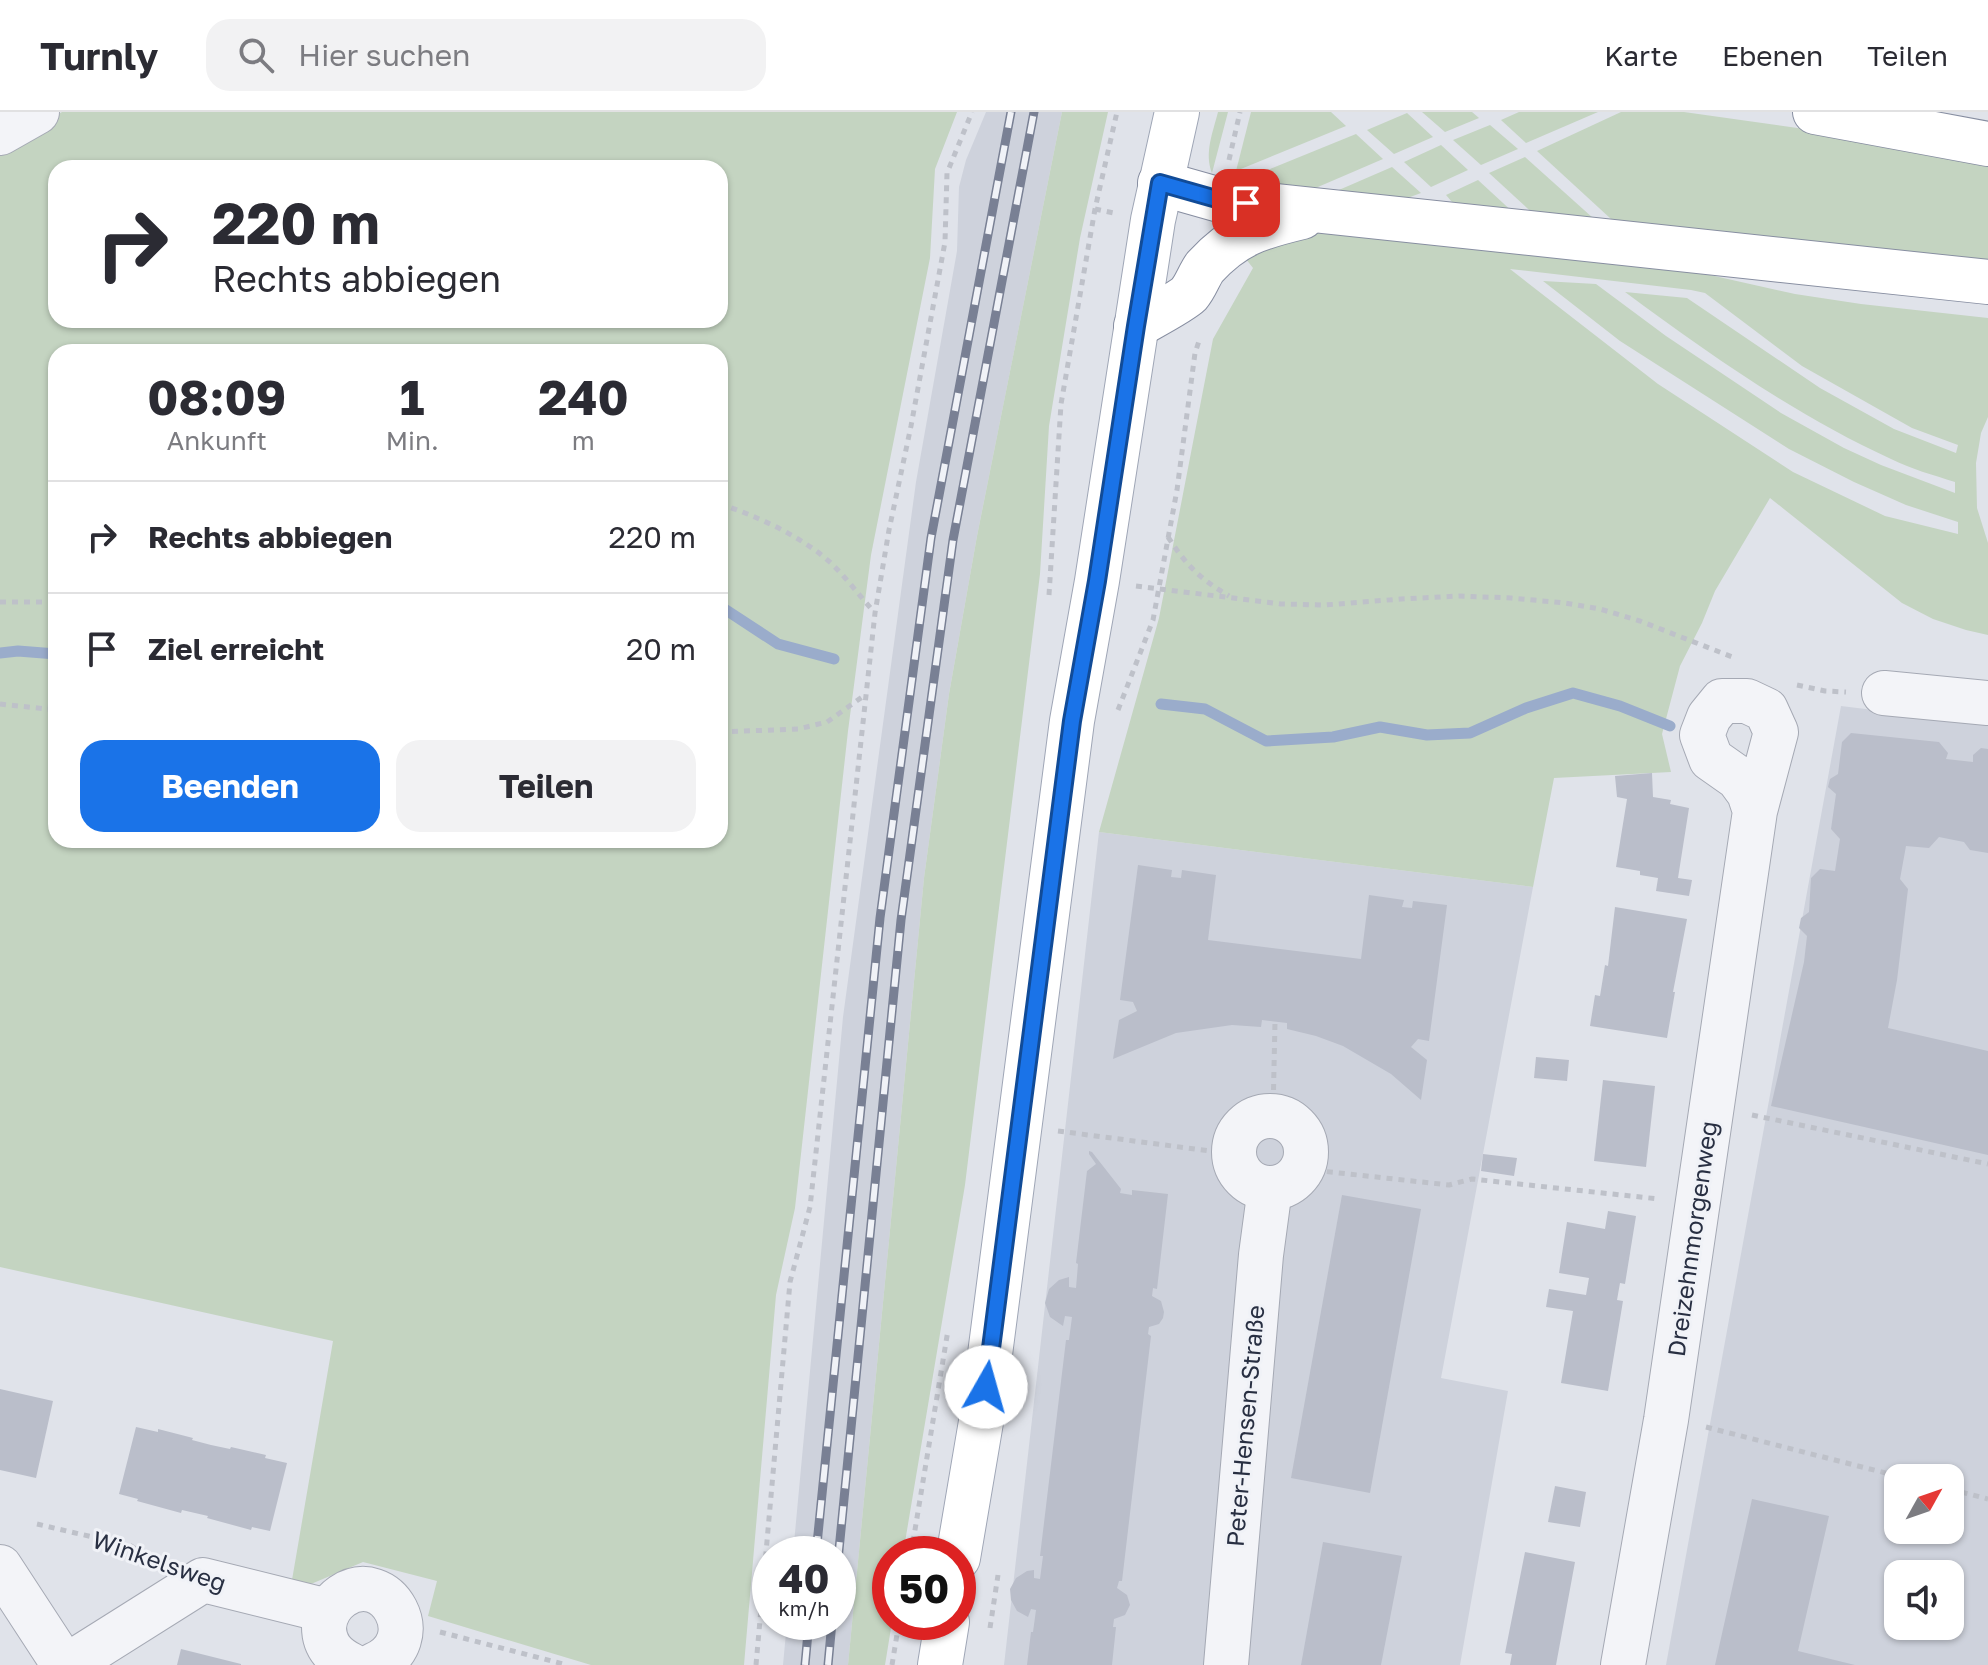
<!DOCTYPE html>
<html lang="de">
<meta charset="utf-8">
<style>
:root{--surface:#fff;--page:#f2f2f3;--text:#2b2b33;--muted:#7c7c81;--line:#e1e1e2;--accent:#1a73e8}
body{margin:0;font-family:"Golos Text",sans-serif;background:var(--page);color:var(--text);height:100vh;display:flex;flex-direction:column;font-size:30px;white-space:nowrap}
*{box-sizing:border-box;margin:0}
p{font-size:26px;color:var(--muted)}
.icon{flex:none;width:44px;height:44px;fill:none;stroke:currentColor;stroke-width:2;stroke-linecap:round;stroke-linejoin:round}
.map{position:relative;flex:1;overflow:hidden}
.drawer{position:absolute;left:48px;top:232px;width:680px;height:504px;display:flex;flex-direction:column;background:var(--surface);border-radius:24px;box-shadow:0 2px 6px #0004}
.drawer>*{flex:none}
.guide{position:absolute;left:48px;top:48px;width:680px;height:168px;border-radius:24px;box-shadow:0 2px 6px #0004;background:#fff;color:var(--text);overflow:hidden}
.needle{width:52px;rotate:50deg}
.controls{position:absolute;left:1884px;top:1352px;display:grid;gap:16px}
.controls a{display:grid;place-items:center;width:80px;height:80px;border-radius:16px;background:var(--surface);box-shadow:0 2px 6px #0004;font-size:40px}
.speed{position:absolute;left:752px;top:1424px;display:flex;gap:16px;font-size:40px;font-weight:700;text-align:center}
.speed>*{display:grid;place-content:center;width:104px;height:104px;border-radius:50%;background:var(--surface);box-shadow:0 2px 6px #0004;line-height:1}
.speed small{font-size:20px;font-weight:400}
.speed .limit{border:12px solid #d22;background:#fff;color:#111}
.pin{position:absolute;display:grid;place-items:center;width:68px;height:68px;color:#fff;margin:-34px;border-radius:16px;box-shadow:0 4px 12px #0006}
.me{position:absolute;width:88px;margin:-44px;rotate:7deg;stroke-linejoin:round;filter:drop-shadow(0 0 6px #0008)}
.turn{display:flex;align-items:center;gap:28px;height:168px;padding:0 32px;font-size:36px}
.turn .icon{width:104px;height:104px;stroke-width:2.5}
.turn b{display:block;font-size:56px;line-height:68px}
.eta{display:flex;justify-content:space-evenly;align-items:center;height:136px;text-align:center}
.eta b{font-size:48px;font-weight:700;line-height:56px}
.primary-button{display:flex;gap:16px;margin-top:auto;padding:16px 32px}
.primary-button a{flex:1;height:92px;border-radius:24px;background:var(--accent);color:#fff;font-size:32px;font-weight:700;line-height:92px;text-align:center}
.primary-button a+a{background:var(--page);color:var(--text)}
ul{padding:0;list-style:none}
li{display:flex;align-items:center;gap:24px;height:112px;padding:0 32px;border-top:2px solid var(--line)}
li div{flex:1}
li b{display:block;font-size:30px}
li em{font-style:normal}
header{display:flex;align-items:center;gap:48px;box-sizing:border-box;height:112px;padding:0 40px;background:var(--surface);border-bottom:2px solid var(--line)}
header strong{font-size:38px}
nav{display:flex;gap:44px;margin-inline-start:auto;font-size:28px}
.search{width:560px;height:72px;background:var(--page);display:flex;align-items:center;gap:20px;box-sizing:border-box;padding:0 28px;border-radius:24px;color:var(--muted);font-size:30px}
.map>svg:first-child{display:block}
</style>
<header>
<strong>Turnly</strong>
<div class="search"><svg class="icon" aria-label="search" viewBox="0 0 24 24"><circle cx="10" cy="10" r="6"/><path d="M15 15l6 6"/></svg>Hier suchen</div>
<nav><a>Karte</a><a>Ebenen</a><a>Teilen</a></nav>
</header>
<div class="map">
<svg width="1988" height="1553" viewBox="0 0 1988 1553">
<rect width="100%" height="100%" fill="#e0e3ea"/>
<g fill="#ced2dc" fill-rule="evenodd">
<path d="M986 0H1062L977 424 949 582 924 766 848 1553H783L787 1510H838V1442H793L843 905 916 370 957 139 959 75 966 48Z"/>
<path d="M1841 594 1988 612V1553H1666ZM1898 1366H1950V1418H1898ZM1898 1462H1950V1514H1898Z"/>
<path d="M1099 720 1533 775 1441 1266 1508 1279 1460 1553H1004Z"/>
</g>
<g fill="#c4d4c1" fill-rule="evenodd">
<path d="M62 0H957L935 57 930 146 871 443 848 619 795 1096 776 1183 744 1553H591L428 1504 437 1469 363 1450 311 1472 292 1468 333 1229 0 1155V37ZM56 56H720V208H56ZM56 240H720V728H56Z"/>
<path d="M1062 0H1108L1080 126 1049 314 1040 462 965 1073 903 1442H890V1510H892L885 1553H848L924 766 949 582 977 424Z"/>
<path d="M1218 0H1228L1212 61C1204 41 1213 20 1218 0Z"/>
<path d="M1251 0H1331L1346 14 1236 59Z"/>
<path d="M1422 0H1472L1479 6 1445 20Z"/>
<path d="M1519 0H1598L1526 31 1501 8Z"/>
<path d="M1621 0H1684L1988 43V157L1623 118 1537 39Z"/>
<path d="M1407 1 1433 25 1394 42 1367 18Z"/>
<path d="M1490 13 1518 37 1481 53 1453 28Z"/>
<path d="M1356 22 1383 47 1304 81 1233 72Z"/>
<path d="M1441 33 1468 58 1431 75 1404 50Z"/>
<path d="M1525 45 1603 115 1539 107 1489 61Z"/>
<path d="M1392 55 1421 81 1394 91 1325 84Z"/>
<path d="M1478 68 1516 103 1459 98 1446 83Z"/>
<path d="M1313 117 1632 152 1710 163 1795 182 1861 192 1988 206V305L1981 321 1976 351 1977 396 1988 431V523L1966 518 1933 507 1902 491 1770 386 1715 479 1702 511 1680 554 1662 622 1671 660 1554 666 1533 775 1099 720 1159 506 1213 227 1253 156 1242 142ZM1510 157 1691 178 1705 181 1802 254 1912 316 1958 333 1956 341 1894 317 1820 276 1687 186 1625 180C1709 242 1795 303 1891 347 1911 357 1933 363 1955 370V381L1881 353 1844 336 1781 301 1666 224 1596 172 1543 169 1620 229 1789 337 1854 370 1906 393 1958 410V422L1885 404 1793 360 1658 272Z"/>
</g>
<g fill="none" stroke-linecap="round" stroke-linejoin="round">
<g stroke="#9aaccb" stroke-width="11">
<path d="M720 494 778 532 834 547"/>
<path d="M0 541 18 539 56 542"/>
<path d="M1161 592 1205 597 1266 629 1333 625 1380 615 1427 623 1470 621 1526 596 1573 581 1620 594 1670 614"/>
</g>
</g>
<g fill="#babeca">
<path d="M1851 621 1939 630 1948 641 1946 647 1973 650V643L1981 636 1988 637V741L1970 738 1964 730 1939 725 1929 736 1906 734 1900 767 1908 777 1897 868 1888 916 1988 939V1043L1771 994 1804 850 1807 824 1799 816 1801 806 1809 800 1811 766 1820 757 1835 759 1840 727 1831 717 1836 682 1828 675 1830 667 1838 662 1842 630Z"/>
<path d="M1652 661 1653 685 1671 688 1670 692 1689 696 1678 766 1692 768 1689 784 1656 779 1658 766 1640 763V759L1616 755 1627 687 1617 685 1615 664Z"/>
<path d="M1138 753 1172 758 1171 765 1181 766 1182 758 1216 763 1208 828 1361 847 1369 783 1404 788 1402 795 1412 796 1413 789 1447 793 1429 929 1418 927 1411 935 1427 948 1421 988 1391 962 1343 934 1316 924 1287 917V911L1262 908 1261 915 1232 913 1176 921 1113 947 1119 908 1137 899 1133 890 1120 888Z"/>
<path d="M1615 795 1687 807 1673 880H1675L1667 926 1590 914 1595 883 1600 884 1605 853 1608 854Z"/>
<path d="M1536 945 1569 948 1567 969 1534 966Z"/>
<path d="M1603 968 1655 974 1646 1055 1594 1049Z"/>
<path d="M1089 1039 1092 1040 1121 1077 1120 1081 1132 1083V1078L1168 1082 1157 1177 1153 1176 1152 1184 1161 1189 1164 1200 1163 1206 1159 1212 1149 1215 1148 1222 1151 1224 1122 1469H1119L1117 1476 1127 1483 1130 1493 1125 1503 1114 1507 1113 1515H1116L1112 1553H1027L1031 1520H1033L1036 1498 1031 1497 1028 1505 1017 1499 1011 1488 1010 1477 1016 1466 1027 1459 1034 1458V1466L1040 1467 1043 1444H1040L1066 1228H1069L1072 1205 1065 1204 1063 1214 1060 1212 1050 1205 1045 1191 1049 1177 1059 1168 1069 1165V1175L1076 1176 1078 1152 1076 1151 1087 1059 1096 1052 1089 1042Z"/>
<path d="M1483 1042 1517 1046 1514 1064 1481 1059Z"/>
<path d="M1342 1083 1421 1097 1370 1381 1291 1366Z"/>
<path d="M1608 1099 1636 1104 1625 1172 1620 1171 1617 1188 1623 1189 1608 1279 1561 1271 1573 1199 1546 1195 1549 1177 1586 1183 1589 1166 1559 1161 1567 1110 1605 1117Z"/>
<path d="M0 1277 53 1289 36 1366 0 1358Z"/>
<path d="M136 1315 158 1320V1317L193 1326 192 1328 211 1333 230 1337 231 1335 266 1343 265 1346 287 1351 270 1419 252 1415 251 1418 207 1406 208 1404 182 1398 181 1401 137 1389 138 1387 119 1382Z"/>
<path d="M1555 1374 1586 1380 1580 1415 1548 1410Z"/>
<path d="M1752 1387 1829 1404 1798 1539 1855 1553H1715Z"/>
<path d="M1323 1430 1402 1444 1381 1553H1301Z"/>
<path d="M1525 1440 1575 1450 1556 1553H1510L1512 1542 1505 1541Z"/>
<path d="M181 1537 241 1552V1553H177Z"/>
</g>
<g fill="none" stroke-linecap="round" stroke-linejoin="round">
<g stroke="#a5a9b4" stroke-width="46">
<g id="minor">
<path d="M0 21 37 0"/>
<path d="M1884 581 1988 591"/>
<circle cx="1270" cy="1040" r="36"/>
<path d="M0 1455 64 1553"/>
<path d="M68 1553 203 1468 328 1499"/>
<path d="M351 1553C335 1545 324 1534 324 1515 325 1502 332 1491 342 1484 387 1454 430 1529 374 1553"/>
<path d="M1226 1553 1261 1143 1270 1076"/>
<path d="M1623 1553 1666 1308 1755 699 1776 620 1766 598 1747 589H1722L1709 605 1702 623 1711 647 1738 666 1749 681 1755 699"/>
</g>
</g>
<g stroke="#9fa6b6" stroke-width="46">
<g id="major">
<path d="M958 1446 982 1304 1072 609 1097 469 1153 108 1177 0"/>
<path d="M940 1553 947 1510"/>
</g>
</g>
<g stroke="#878ea1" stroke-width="46">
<g id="highway">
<path d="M1815 0 1988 32"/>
<path d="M1160 71 1220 88 1988 170"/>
<path d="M1136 214C1148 207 1181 190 1189 182 1196 174 1199 163 1205 155 1235 122 1260 115 1302 105"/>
</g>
</g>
<g stroke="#bec1c9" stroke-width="5" stroke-dasharray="6 6" stroke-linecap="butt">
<path d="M1229 48 1240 0"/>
<path d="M1095 97 1114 101"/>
<path d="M720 392C757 404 803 425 832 452 847 467 860 484 874 500"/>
<path d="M1168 425C1187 454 1199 466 1229 484"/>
<path d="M1136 474 1281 492 1325 493 1401 487 1459 484 1511 486 1565 491 1600 497 1640 509 1735 546"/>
<path d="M1049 483 1061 292 1095 97 1117 0"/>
<path d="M0 490H56"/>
<path d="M1797 573 1825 579 1846 580"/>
<path d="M0 592 56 598"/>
<path d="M50 597 56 538"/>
<path d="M1118 598 1153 508 1177 378 1195 241 1200 226"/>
<path d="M720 620 798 617 827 610 865 583"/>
<path d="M1273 1002 1275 910"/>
<path d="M1752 1003 1988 1052"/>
<path d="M1058 1019 1233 1042"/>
<path d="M1303 1057 1449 1073 1472 1067 1659 1087"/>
<path d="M1706 1315 1905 1366"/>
<path d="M1950 1377 1988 1387"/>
<path d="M37 1412 131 1434 158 1450"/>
<path d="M911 1442 948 1218"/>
<path d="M990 1516 998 1463"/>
<path d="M440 1520 567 1553"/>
<path d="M756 1553 790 1170 810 1095 875 501 889 418 911 314 945 130 947 61 972 0"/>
<path d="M892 1553 899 1510"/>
</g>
<use href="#minor" stroke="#f3f4f8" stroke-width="44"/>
<use href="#major" stroke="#fff" stroke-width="44"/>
<use href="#highway" stroke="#fff" stroke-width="44"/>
<g stroke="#798094" stroke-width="9">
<g id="rail">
<path d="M816 1442 880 806 931 426 1011 0"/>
<path d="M838 1448 901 808 953 428 1034 0"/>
<path d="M805 1553 809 1510"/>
<path d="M828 1553 832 1510"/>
</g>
</g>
<use href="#rail" stroke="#f0f2f7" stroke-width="6" stroke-dasharray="18" stroke-linecap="butt"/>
</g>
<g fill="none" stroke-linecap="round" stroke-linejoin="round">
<g stroke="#114b97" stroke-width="20">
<path id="route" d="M986 1275 1072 609 1097 469 1136 214 1160 71 1220 88 1246 91"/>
</g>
<use href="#route" stroke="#1a73e8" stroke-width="14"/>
</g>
<g text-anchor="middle" stroke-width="6" stroke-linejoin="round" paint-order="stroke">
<g font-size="24" fill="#282f42" stroke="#f0f2f7">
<text transform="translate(1693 1127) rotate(-82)" y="8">Dreizehnmorgenweg</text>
<text transform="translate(1246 1314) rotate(-85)" y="8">Peter-Hensen-Straße</text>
<text transform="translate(159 1450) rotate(19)" y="8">Winkelsweg</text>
</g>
</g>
</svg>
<div class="controls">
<a><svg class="needle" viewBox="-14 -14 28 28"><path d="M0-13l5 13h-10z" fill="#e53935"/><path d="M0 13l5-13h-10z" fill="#7c7c81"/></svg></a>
<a><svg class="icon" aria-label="sound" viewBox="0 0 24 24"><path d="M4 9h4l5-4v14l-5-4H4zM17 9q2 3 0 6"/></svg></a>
</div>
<div class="speed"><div>40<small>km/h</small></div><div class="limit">50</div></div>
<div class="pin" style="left:1246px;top:91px;background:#d93025"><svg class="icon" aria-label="arrive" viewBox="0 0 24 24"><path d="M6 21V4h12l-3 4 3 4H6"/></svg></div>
<svg class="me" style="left:986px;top:1275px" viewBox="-20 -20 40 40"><circle r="19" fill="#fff"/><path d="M0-13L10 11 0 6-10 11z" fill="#1a73e8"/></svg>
<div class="guide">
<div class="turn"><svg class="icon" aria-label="right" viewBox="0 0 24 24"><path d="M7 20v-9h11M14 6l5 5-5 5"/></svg><div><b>220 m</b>Rechts abbiegen</div></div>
</div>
<section class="drawer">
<div class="eta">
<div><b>08:09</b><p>Ankunft</p></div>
<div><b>1</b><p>Min.</p></div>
<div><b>240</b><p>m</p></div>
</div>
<ul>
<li><svg class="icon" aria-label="right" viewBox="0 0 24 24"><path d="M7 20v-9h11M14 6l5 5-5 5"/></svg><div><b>Rechts abbiegen</b></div><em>220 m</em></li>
<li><svg class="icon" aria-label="arrive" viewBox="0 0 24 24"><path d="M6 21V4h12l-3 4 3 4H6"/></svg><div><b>Ziel erreicht</b></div><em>20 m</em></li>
</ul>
<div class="primary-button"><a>Beenden</a><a>Teilen</a></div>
</section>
</div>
